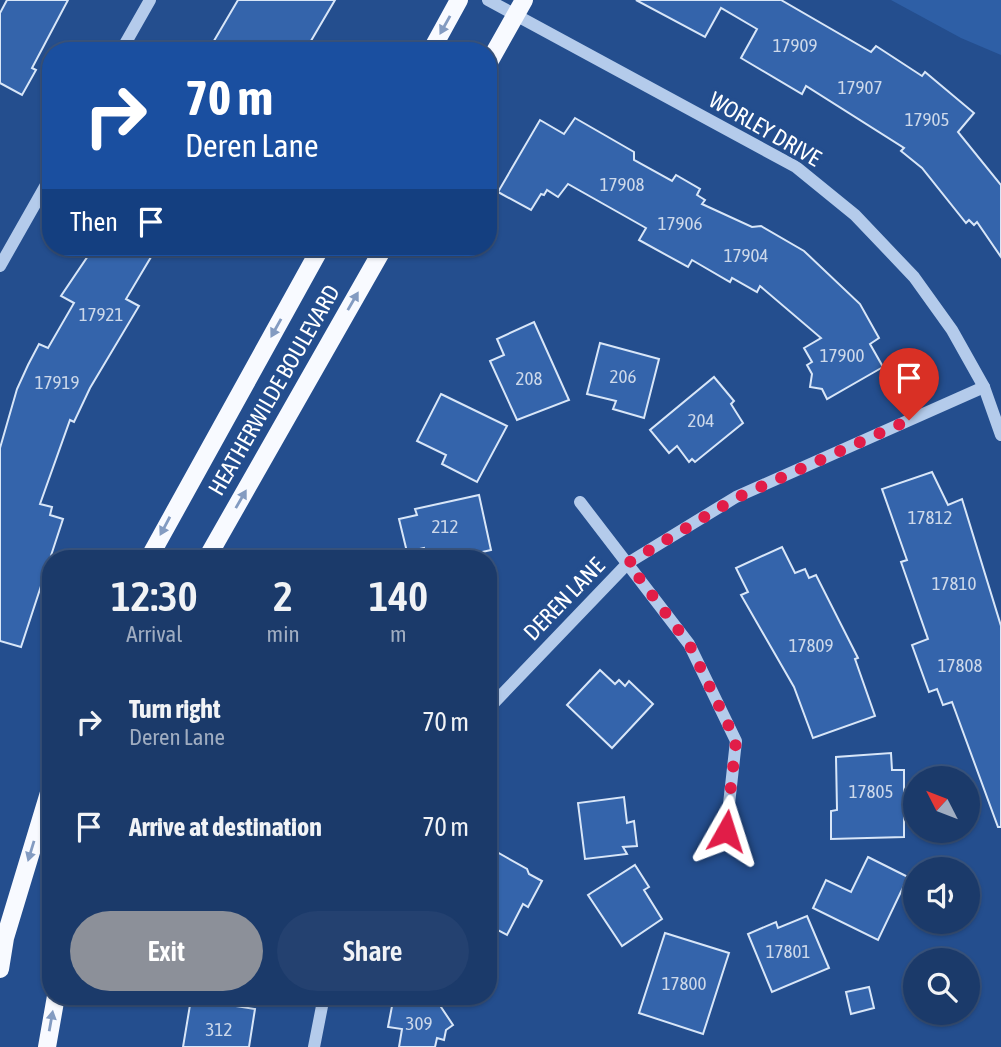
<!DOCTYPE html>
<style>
:root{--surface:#1b3a6a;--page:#244170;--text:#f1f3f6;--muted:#a0adc1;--line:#39547e;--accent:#8c9099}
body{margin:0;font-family:"Asap Condensed",sans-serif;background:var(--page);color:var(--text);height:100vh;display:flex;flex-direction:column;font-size:26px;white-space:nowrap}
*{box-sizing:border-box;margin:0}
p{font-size:23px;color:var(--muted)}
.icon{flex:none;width:38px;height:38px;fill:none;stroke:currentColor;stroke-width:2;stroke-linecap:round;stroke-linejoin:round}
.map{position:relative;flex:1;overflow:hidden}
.panel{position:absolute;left:42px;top:550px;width:455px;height:455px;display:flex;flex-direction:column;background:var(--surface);border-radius:28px;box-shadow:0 2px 5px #0004,0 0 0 2px var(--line)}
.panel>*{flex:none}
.banner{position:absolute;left:42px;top:42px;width:455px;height:214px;border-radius:28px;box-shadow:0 2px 5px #0004,0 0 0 2px var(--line);background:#1a4fa0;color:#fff;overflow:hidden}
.needle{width:46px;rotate:312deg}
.controls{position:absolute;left:903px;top:766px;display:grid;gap:14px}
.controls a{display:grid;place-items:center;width:77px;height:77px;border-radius:50%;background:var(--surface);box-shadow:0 2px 5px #0004,0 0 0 2px var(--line);font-size:35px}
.pin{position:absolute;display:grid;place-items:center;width:60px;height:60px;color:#fff;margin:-72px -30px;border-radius:50% 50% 50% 0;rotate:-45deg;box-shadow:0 0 7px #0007}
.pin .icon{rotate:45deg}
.me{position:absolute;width:77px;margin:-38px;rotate:6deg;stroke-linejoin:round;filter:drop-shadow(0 0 5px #0008)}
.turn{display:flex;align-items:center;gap:24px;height:147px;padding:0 28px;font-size:32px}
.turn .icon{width:91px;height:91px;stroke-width:2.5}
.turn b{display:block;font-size:49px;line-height:60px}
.then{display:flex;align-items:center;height:66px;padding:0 28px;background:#0003;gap:14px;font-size:26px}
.eta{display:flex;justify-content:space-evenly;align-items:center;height:119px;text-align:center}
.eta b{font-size:42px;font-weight:600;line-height:49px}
.button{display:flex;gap:14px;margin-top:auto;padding:14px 28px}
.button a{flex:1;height:80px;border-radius:42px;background:var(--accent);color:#fff;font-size:28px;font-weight:600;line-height:80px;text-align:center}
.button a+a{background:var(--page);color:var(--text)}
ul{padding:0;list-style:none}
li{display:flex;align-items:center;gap:21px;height:105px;padding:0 28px}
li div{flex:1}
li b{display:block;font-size:26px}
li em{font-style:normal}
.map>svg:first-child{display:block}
</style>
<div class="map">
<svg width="1001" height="1047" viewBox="0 0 1001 1047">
<rect width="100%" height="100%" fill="#244e8e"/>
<path fill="#2e5fa6" d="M891 0H1001V55L961 38Z"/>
<g fill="#3464ab" stroke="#d8e6f8" stroke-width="2">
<path d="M7 0H68L32 68 36 70 22 95 0 83V13Z"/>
<path d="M238 0H335L305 51H208Z"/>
<path d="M636 0H781L871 52 876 46 922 76 925 72 974 113 958 132 1001 185V257L977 222 974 225 969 220 966 223 922 168 901 151 904 148 806 86 802 94 741 58 757 29 721 8 705 37Z"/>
<path d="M575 118 634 152V160L672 181 676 175 700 189 697 195 705 200 702 204 752 227 761 226 804 251 860 304 879 338 870 344 883 367 827 399 822 389 810 387 812 374 807 365 812 362 804 348 821 338 760 286 757 292 732 278 730 282 692 260 688 267 639 240 646 228 568 184 558 197 547 190 544 195 541 194 531 210 498 192 540 120 564 134Z"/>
<path d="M94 247H157L126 299 139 306 90 388 74 422 70 420 40 504 52 507 50 515 63 519 21 647 0 641V448L17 389 28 365 39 344 48 348 74 303 61 296Z"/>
<path d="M534 322 569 400 517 420 490 361 504 355 497 339Z"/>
<path d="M600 343 659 359 644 418 613 409 616 401 587 394Z"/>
<path d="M714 377 734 401 731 404 743 423 695 462 692 459 689 462 677 446 669 453 650 430Z"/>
<path d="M441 394 507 426 477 482 442 464 446 455 417 441Z"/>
<path d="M932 472 948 505 962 499 1001 626V827H998L952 702 943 705 937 689 929 692 912 645 928 639 901 562 907 560 882 489Z"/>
<path d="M479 495 491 550 456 558H427L424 548 407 552 399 519 417 515 415 509Z"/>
<path d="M782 547 795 573 805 569 809 578 816 575 858 658 855 659 875 716 813 738 794 687 741 595 748 592 736 568Z"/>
<path d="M600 670 615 684 619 680 625 686 629 681 653 704 612 748 567 705Z"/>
<path d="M891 753 892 770H904V837L831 839V811L837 810 836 757Z"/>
<path d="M624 797 627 823 634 821 637 846 623 847 627 854 585 859 578 803Z"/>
<path d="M488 847 527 869 529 874 542 881 528 907 523 904 507 935 488 925Z"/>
<path d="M868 857 908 877 878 940 813 908 826 880 851 892Z"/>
<path d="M635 865 649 887 644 890 662 919 622 946 588 895Z"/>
<path d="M807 916 829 968 772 992 748 934 776 922 778 928Z"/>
<path d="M665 933 729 953 703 1034 639 1013Z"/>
<path d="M869 987 874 1008 851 1014 846 992Z"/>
<path d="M399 996H443L441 1007 453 1025 446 1030 444 1040 437 1038 435 1047H399L402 1029 388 1027 393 1001 398 1002Z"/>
<path d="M191 999 255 1009 249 1047H183Z"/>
</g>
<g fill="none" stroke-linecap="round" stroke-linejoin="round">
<g stroke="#b4cbeb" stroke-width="12">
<path d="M488 0 796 167 855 215 914 277 952 330 984 387 1001 435"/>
<path d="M121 51 150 0"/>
<path d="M0 266 51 176"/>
<path d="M580 502 689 644 736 741 726 831"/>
<path d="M488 709 628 563 736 497 984 387"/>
<path d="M314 1047 324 996"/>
</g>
<g stroke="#f8faff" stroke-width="18">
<path d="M431 51 459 0"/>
<path d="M488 64 524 0"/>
<path d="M149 558 321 247"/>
<path d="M207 558 384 247"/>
<path d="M0 969 5 938 51 786"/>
<path d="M47 1047 56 996"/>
</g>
</g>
<defs><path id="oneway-solid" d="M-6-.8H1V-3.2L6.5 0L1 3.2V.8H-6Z" transform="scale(1.75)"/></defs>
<g fill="#839bc1">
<use href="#oneway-solid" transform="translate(445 25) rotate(119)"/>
<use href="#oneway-solid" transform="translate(353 301) rotate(-60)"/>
<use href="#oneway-solid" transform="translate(276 328) rotate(119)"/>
<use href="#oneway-solid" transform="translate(241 499) rotate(-60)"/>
<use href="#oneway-solid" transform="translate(165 526) rotate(118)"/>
<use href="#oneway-solid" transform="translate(31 851) rotate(107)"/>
<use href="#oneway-solid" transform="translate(51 1021) rotate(-80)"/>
</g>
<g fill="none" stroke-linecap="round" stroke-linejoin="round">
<path stroke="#e11d48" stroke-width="12" stroke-dasharray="0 21.6" d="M726 831 736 741 689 644 628 563 736 498 909 420"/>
</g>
<g text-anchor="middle" stroke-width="7" stroke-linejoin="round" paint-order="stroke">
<g font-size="19" fill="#ccd8ea">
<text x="795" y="52">17909</text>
<text x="860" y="94">17907</text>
<text x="927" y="126">17905</text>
<text x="622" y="191">17908</text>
<text x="680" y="230">17906</text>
<text x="746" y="262">17904</text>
<text x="101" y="321">17921</text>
<text x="842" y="362">17900</text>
<text x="623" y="383">206</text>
<text x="529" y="385">208</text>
<text x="57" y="389">17919</text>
<text x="701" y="427">204</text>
<text x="930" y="524">17812</text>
<text x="445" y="533">212</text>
<text x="954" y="590">17810</text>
<text x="811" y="652">17809</text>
<text x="960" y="672">17808</text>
<text x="871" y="798">17805</text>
<text x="788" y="958">17801</text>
<text x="684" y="990">17800</text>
<text x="419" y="1030">309</text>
<text x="219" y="1036">312</text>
</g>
<g font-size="23" fill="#fff" stroke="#244e8e">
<text transform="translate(765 129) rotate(30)" y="8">WORLEY DRIVE</text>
<text transform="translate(274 390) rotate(-60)" y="8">HEATHERWILDE BOULEVARD</text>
<text transform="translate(564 599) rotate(-46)" y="8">DEREN LANE</text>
</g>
</g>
</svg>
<div class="controls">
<a><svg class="needle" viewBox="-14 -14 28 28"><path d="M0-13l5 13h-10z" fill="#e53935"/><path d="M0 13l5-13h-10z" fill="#a0adc1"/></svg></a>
<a><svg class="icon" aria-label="sound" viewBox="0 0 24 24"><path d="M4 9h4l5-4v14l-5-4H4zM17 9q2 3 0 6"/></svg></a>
<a><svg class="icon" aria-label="search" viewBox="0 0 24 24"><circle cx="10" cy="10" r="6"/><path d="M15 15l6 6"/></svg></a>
</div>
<div class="pin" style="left:909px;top:420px;background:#d93025"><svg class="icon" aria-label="arrive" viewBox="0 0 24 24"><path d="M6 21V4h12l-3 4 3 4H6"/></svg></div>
<svg class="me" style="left:726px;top:831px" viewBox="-20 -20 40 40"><path d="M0-17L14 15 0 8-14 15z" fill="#e11d48" stroke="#fff" stroke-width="4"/></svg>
<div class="banner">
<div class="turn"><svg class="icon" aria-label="right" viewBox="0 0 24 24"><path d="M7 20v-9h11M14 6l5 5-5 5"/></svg><div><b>70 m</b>Deren Lane</div></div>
<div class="then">Then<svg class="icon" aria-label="arrive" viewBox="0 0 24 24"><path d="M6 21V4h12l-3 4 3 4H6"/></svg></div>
</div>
<section class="panel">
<div class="eta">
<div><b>12:30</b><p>Arrival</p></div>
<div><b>2</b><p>min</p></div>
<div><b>140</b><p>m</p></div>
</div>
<ul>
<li><svg class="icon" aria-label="right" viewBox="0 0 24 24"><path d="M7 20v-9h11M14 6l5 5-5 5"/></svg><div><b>Turn right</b><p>Deren Lane</p></div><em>70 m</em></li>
<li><svg class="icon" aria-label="arrive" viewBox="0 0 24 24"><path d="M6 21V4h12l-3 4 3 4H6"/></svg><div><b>Arrive at destination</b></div><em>70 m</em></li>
</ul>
<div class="button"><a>Exit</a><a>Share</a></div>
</section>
</div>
